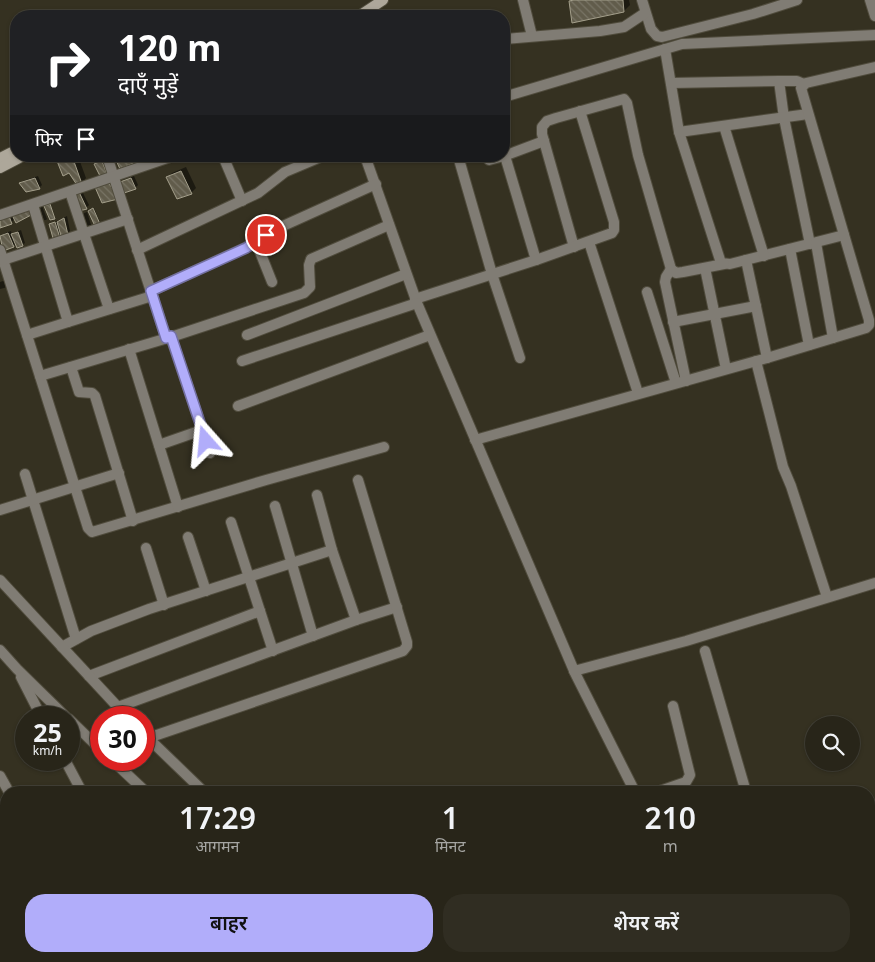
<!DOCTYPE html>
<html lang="hi">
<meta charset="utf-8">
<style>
:root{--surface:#282519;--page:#302d22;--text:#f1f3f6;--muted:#a5a5a2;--line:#444238;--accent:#b1adfa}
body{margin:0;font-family:"Noto Sans","Noto Sans Devanagari",sans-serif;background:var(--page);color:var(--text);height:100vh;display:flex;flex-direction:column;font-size:19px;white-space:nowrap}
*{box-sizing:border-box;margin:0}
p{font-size:16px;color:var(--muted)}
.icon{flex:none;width:28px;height:28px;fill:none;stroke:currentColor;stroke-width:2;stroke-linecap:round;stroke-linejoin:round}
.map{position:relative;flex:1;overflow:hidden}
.side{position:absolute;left:0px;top:786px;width:875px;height:176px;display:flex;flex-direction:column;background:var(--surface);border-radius:20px 20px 0 0;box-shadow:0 1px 4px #0004,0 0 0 1px var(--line)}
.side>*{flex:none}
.guide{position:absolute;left:10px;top:10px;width:500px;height:152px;border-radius:20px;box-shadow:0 1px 4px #0004,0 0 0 1px var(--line);background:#202124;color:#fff;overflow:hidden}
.fabs{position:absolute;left:805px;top:716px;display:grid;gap:10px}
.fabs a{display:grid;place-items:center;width:55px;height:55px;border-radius:50%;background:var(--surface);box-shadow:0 1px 4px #0004,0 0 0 1px var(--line);font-size:25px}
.speed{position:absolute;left:15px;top:706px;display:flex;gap:10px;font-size:25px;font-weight:700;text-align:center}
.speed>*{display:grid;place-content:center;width:65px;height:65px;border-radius:50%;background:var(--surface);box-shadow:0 1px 4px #0004,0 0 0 1px var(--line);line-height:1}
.speed small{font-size:12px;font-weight:400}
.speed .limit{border:8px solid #d22;background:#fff;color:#111}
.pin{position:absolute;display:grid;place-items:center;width:42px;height:42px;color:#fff;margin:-21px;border:2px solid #fff;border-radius:50%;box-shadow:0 1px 5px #0007}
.me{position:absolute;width:55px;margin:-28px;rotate:342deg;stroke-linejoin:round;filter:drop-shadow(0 0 4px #0008)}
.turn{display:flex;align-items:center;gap:18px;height:105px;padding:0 25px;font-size:22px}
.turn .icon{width:65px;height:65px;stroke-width:2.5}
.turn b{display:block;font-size:35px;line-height:42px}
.then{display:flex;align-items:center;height:48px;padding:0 25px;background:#0003;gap:10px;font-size:19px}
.eta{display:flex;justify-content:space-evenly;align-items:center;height:85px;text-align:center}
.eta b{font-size:30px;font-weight:600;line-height:35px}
.button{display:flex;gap:10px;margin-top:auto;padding:10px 25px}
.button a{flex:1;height:58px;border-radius:20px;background:var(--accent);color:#111;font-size:20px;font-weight:600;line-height:58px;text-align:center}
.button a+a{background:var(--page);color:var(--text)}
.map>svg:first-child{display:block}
</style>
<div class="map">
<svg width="875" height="962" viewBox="0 0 875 962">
<defs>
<pattern id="building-back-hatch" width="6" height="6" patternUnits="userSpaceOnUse" patternTransform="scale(1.25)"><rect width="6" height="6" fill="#615c4b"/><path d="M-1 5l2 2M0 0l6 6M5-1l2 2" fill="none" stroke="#787465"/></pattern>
</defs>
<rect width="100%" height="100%" fill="#353121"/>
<g fill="#0007">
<path d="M572 0H629L630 5 624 11 570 2Z"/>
<path d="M57 156H78L86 178 82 183Z"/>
<path d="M105 159 109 170 106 173 96 164Z"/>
<path d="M186 167 196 188 192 192 178 198 167 178 172 173Z"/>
<path d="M38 176 42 185 39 188 20 183 23 181Z"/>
<path d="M134 176 138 185 135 188 121 182Z"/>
<path d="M82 191 89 205 86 208 80 209 76 196Z"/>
<path d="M42 206 47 219 46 220H44L40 208Z"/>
<path d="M94 208 100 222H99L90 210Z"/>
<path d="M87 212 91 225 86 227 82 214Z"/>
<path d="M12 214 15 218 11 223 0 227V219Z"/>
<path d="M67 216 70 231 67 234 59 236 50 225Z"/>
<path d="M21 230 25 243 22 245 16 243 13 246 2 236 5 233 11 231 12 234Z"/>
<path d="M9 279 8 287 0 289V282Z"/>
</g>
<g fill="url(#building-back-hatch)" stroke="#a49f8b">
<path d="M574 0H623L624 12 572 23 569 1Z"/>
<path d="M55 156H72L82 184 77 185 69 173 63 176Z"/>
<path d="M114 156H136L138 161 120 169Z"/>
<path d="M102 161 107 174 101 178 94 164Z"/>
<path d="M181 171 192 194 177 199 166 177Z"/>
<path d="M35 178 40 189 26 192 19 183Z"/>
<path d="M131 178 136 189 124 193 120 182Z"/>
<path d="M109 183 118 199 102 203 95 187Z"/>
<path d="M79 192 87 209 79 211 74 195Z"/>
<path d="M50 204 55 219 50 220 44 206Z"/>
<path d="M93 208 100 224H94L88 211Z"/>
<path d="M30 209 33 214 16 223 12 215Z"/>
<path d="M9 216 12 224 0 228V220Z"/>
<path d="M64 218 68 235 61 236 57 222Z"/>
<path d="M55 222 60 238H53L49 224Z"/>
<path d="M18 232 23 246 17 248 11 234Z"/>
<path d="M8 233 14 247 3 251 0 236Z"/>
</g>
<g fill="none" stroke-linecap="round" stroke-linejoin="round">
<g stroke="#504c3d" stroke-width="12">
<g id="minor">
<path d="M523 0 532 36"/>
<path d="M642 0 651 29 657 36 662 37 753 14 797 0"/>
<path d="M870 0 875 16"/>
<path d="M504 39 600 31 624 27 645 13"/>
<path d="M665 49 679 132 721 263 730 264 844 235"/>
<path d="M779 81 784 118 810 244"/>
<path d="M671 83 779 81H797L804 84"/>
<path d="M504 97 682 44 875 35"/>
<path d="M724 126 764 256"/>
<path d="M679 132 808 114"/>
<path d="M107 156 166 338"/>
<path d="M223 156 242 201"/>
<path d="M365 156 417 303 575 673 635 792"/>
<path d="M458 156 492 274 520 358"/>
<path d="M485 156 489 160 504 156"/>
<path d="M504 156 544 141"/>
<path d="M505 156 536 260"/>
<path d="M70 192 109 309"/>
<path d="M33 205 68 322 152 296"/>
<path d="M0 215 173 156"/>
<path d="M256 242 272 282"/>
<path d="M589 242 638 393"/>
<path d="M816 243 833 338"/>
<path d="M574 247 542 134V127L547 121 556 118 624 99 627 103 638 155 671 269 676 273 683 272 724 264"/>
<path d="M790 249 809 345"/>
<path d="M0 250 88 528 92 532 266 480 384 447"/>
<path d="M137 250 258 193 285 172 323 156"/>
<path d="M3 260 128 219"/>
<path d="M746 260 767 358"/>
<path d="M705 268 726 369"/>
<path d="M671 269 666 277 665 282 686 381"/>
<path d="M151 291 245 248 274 230 376 184"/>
<path d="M647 292 676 383"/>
<path d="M415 299 536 260 612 233 614 230V222L580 111"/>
<path d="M673 322 756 306"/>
<path d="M27 335 68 322"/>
<path d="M247 335 406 274"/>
<path d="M171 337 210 453"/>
<path d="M129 349 178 507"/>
<path d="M242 361 417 303"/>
<path d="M756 361 783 467 791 486 827 597"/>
<path d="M71 367 79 392 92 393 95 396 133 521"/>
<path d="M40 376 171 337 304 293 310 287 309 265 311 259 389 225"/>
<path d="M238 406 430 335"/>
<path d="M475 440 767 358 866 328 869 325V320L801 88 806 83 875 67"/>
<path d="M159 445 202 430"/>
<path d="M25 474 76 639"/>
<path d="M275 506 313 636"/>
<path d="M0 510 119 473"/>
<path d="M231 522 273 651"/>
<path d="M188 537 206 591"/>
<path d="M146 548 164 605"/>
<path d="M356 620 397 607"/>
<path d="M62 647 91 631 149 609 332 550"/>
<path d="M0 650 17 669 67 718"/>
<path d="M705 651 746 792"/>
<path d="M574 671 686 641 875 583"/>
<path d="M89 676 260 611"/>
<path d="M21 677 42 718"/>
<path d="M118 707 356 620 332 550 317 495"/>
<path d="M69 719 101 750"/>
<path d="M148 738 403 651 407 646V642L358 480"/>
<path d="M65 760 82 792"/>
<path d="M112 760 146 792"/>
<path d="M0 776 9 792"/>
<path d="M657 792 686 782 690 775 673 706"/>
<path d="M0 919 6 916"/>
<path d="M869 922 875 938"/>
<path d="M98 956 111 962"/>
<path d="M312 956 317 962"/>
<path d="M711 956 713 962"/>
<path d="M832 956 834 962"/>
<path d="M267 962 273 956"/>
</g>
</g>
<g stroke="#504c3d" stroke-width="12">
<g id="tertiary">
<path d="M0 580 128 718"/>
<path d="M144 734 204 792"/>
<path d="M367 956 372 962"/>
</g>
</g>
<g stroke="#504c3d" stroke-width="12">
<g id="secondary">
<path d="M359 16 383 0"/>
<path d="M0 158 16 150"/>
<path d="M0 168 23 156"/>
</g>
</g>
<use href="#minor" stroke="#807c74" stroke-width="10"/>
<use href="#tertiary" stroke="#807c74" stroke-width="10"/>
<use href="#secondary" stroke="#ada79a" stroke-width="10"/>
</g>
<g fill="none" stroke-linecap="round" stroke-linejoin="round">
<g stroke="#7370a2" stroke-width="12">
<path id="route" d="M206 441 171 336 166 338 151 291 246 248 266 235"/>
</g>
<use href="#route" stroke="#b1adfa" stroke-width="9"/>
</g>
</svg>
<div class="fabs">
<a><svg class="icon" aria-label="search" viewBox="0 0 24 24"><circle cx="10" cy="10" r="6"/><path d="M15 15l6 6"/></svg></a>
</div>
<div class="speed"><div>25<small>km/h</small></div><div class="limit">30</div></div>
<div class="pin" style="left:266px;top:235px;background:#d93025"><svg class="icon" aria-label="arrive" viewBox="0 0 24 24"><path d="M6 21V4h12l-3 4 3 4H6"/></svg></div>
<svg class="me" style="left:206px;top:441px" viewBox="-20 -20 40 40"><path d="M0-17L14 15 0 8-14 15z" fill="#b1adfa" stroke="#fff" stroke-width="4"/></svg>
<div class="guide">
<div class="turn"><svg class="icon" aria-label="right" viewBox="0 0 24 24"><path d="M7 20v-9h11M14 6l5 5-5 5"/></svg><div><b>120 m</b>दाएँ मुड़ें</div></div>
<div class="then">फिर<svg class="icon" aria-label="arrive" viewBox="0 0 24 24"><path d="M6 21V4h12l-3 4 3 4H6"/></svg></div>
</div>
<section class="side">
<div class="eta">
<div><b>17:29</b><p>आगमन</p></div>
<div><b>1</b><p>मिनट</p></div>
<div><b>210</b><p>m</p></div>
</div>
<div class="button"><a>बाहर</a><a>शेयर करें</a></div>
</section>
</div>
